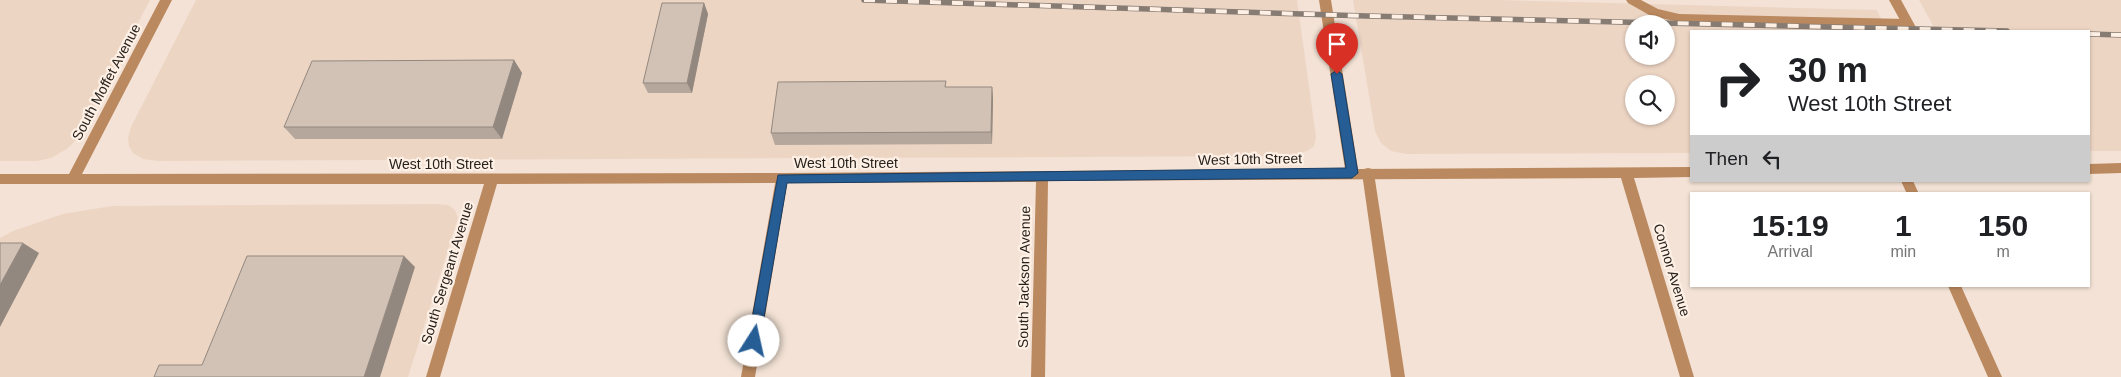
<!DOCTYPE html>
<style>
:root{--surface:#fff;--page:#f2f2f2;--text:#202124;--muted:#757577}
body{margin:0;font-family:Helvetica,sans-serif;background:var(--page);color:var(--text);height:100vh;display:flex;flex-direction:column;font-size:19px;white-space:nowrap}
*{box-sizing:border-box;margin:0}
p{font-size:16px;color:var(--muted)}
.icon{flex:none;width:28px;height:28px;fill:none;stroke:currentColor;stroke-width:2;stroke-linecap:round;stroke-linejoin:round}
.map{position:relative;flex:1;overflow:hidden}
.drawer{position:absolute;left:1690px;top:192px;width:400px;height:95px;display:flex;flex-direction:column;background:var(--surface);border-radius:0px;box-shadow:0 1px 4px #0004}
.drawer>*{flex:none}
.guide{position:absolute;left:1690px;top:30px;width:400px;height:152px;border-radius:0px;box-shadow:0 1px 4px #0004;background:#fff;color:var(--text);overflow:hidden}
.controls{position:absolute;left:1625px;top:15px;display:grid;gap:10px}
.controls a{display:grid;place-items:center;width:50px;height:50px;border-radius:50%;background:var(--surface);box-shadow:0 1px 4px #0004;font-size:25px}
.pin{position:absolute;display:grid;place-items:center;width:42px;height:42px;color:#fff;margin:-51px -21px;border-radius:50% 50% 50% 0;rotate:-45deg;box-shadow:0 0 5px #0007}
.pin .icon{rotate:45deg}
.me{position:absolute;width:55px;margin:-28px;rotate:10deg;stroke-linejoin:round;filter:drop-shadow(0 0 4px #0008)}
.turn{display:flex;align-items:center;gap:18px;height:105px;padding:0 15px;font-size:22px}
.turn .icon{width:65px;height:65px;stroke-width:2.5}
.turn b{display:block;font-size:35px;line-height:42px}
.then{display:flex;align-items:center;height:48px;padding:0 15px;background:#0003;gap:10px;font-size:19px}
.eta{display:flex;justify-content:space-evenly;align-items:center;height:85px;text-align:center}
.eta b{font-size:30px;font-weight:800;line-height:35px}
.map>svg:first-child{display:block}
</style>
<div class="map">
<svg width="2121" height="377" viewBox="0 0 2121 377">
<rect width="100%" height="100%" fill="#f3e2d5"/>
<g fill="#edd5c4" fill-rule="evenodd">
<path d="M0 0H150L77 139 68 148 51 158 37 161H0Z"/>
<path d="M196 0H1297L1316 137 1314 146 1307 151 1288 156 159 161 143 159 133 153 129 146 128 138 131 127Z"/>
<path d="M1353 0H1495L1877 10 1887 31H1691V153L1407 154 1391 151 1381 143 1375 131ZM1634 24H1666V56H1634ZM1634 84H1666V116H1634Z"/>
<path d="M1919 0H2121V151H2089V31H1936Z"/>
<path d="M435 204 448 205 455 210 458 218 408 377H0V238L13 231 63 214 112 206Z"/>
</g>
<g fill="none" stroke-linecap="round" stroke-linejoin="round">
<g fill="#bb895f" fill-rule="evenodd">
<path d="M1626 0H1641L1658 9 1679 14 1907 19 1913 23 1907 27 1679 22 1651 16 1628 3Z"/>
<path d="M1368 168 1372 169 1374 173 1405 377H1391L1362 173 1364 169Z"/>
<path d="M782 173 786 174 788 178 755 377H741L776 178 778 174Z"/>
<path d="M1901 181H1913L1919 194H1907Z"/>
<path d="M1948 286H1961L2002 377H1988Z"/>
</g>
<g fill="#bb895f" fill-rule="evenodd">
<path d="M160 0H172L82 174 782 173 1345 169 1319 0H1331L1358 169 1691 167V177L1634 178 1694 377H1680L1621 178 1048 181 1045 377H1031L1036 182 497 184 440 377H426L484 184H0V174H69Z"/>
<path d="M1889 0H1901L1918 31H1906Z"/>
<path d="M2121 163V173L2089 174V164Z"/>
</g>
<g stroke="#877c73" stroke-width="5.5">
<g id="rail">
<path d="M864 0 1366 16 2007 31"/>
<path d="M2089 34 2121 35"/>
</g>
</g>
<use href="#rail" stroke="#fef0e5" stroke-width="4" stroke-dasharray="11" stroke-linecap="butt"/>
</g>
<g fill="#b5a79c">
<path d="M704 3 708 14 692 93H648L643 83Z"/>
<path d="M514 60 522 73 502 139H295L284 127Z"/>
<path d="M947 87H992L993 99 992 144 775 145 771 133Z"/>
</g>
<g fill="#93887f">
<path d="M704 3 708 14 692 93 687 83Z"/>
<path d="M514 60 522 73 502 139 493 127Z"/>
<path d="M992 87 993 99 992 144 991 132Z"/>
<path d="M23 243 39 253 0 327V285Z"/>
<path d="M404 256 415 267 380 377H364Z"/>
</g>
<g fill="#d2c2b5" stroke="#93887f">
<path d="M662 3H704L687 83H643Z"/>
<path d="M514 60 493 127H284L312 61Z"/>
<path d="M946 81 945 87H992L991 132 771 133 778 82Z"/>
<path d="M0 243H23L0 285Z"/>
<path d="M247 256H404L364 377H154L159 365H202Z"/>
</g>
<path fill="#265d95" stroke="#193c61" d="M1337 70 1342 74 1358 173 1352 178 787 183 760 341 758 345H750L748 341 778 175 1346 168 1331 74Z"/>
<g text-anchor="middle" stroke-width="4.5" stroke-linejoin="round" paint-order="stroke">
<g font-size="14" fill="#27211c" stroke="#fef0e5">
<text transform="translate(106 82) rotate(-62)" y="5">South Moffet Avenue</text>
<text transform="translate(1250 159) rotate(-1)" y="5">West 10th Street</text>
<text x="846" y="168">West 10th Street</text>
<text x="441" y="169">West 10th Street</text>
<text transform="translate(1672 270) rotate(73)" y="5">Connor Avenue</text>
<text transform="translate(447 273) rotate(-73)" y="5">South Sergeant Avenue</text>
<text transform="translate(1024 277) rotate(-89)" y="5">South Jackson Avenue</text>
</g>
</g>
</svg>
<div class="controls">
<a><svg class="icon" aria-label="sound" viewBox="0 0 24 24"><path d="M4 9h4l5-4v14l-5-4H4zM17 9q2 3 0 6"/></svg></a>
<a><svg class="icon" aria-label="search" viewBox="0 0 24 24"><circle cx="10" cy="10" r="6"/><path d="M15 15l6 6"/></svg></a>
</div>
<div class="pin" style="left:1337px;top:74px;background:#d93025"><svg class="icon" aria-label="arrive" viewBox="0 0 24 24"><path d="M6 21V4h12l-3 4 3 4H6"/></svg></div>
<svg class="me" style="left:754px;top:341px" viewBox="-20 -20 40 40"><circle r="19" fill="#fff"/><path d="M0-13L10 11 0 6-10 11z" fill="#265d95"/></svg>
<div class="guide">
<div class="turn"><svg class="icon" aria-label="right" viewBox="0 0 24 24"><path d="M7 20v-9h11M14 6l5 5-5 5"/></svg><div><b>30 m</b>West 10th Street</div></div>
<div class="then">Then<svg class="icon" aria-label="left" viewBox="0 0 24 24"><path d="M17 20v-9H6M10 6l-5 5 5 5"/></svg></div>
</div>
<section class="drawer">
<div class="eta">
<div><b>15:19</b><p>Arrival</p></div>
<div><b>1</b><p>min</p></div>
<div><b>150</b><p>m</p></div>
</div>
</section>
</div>
